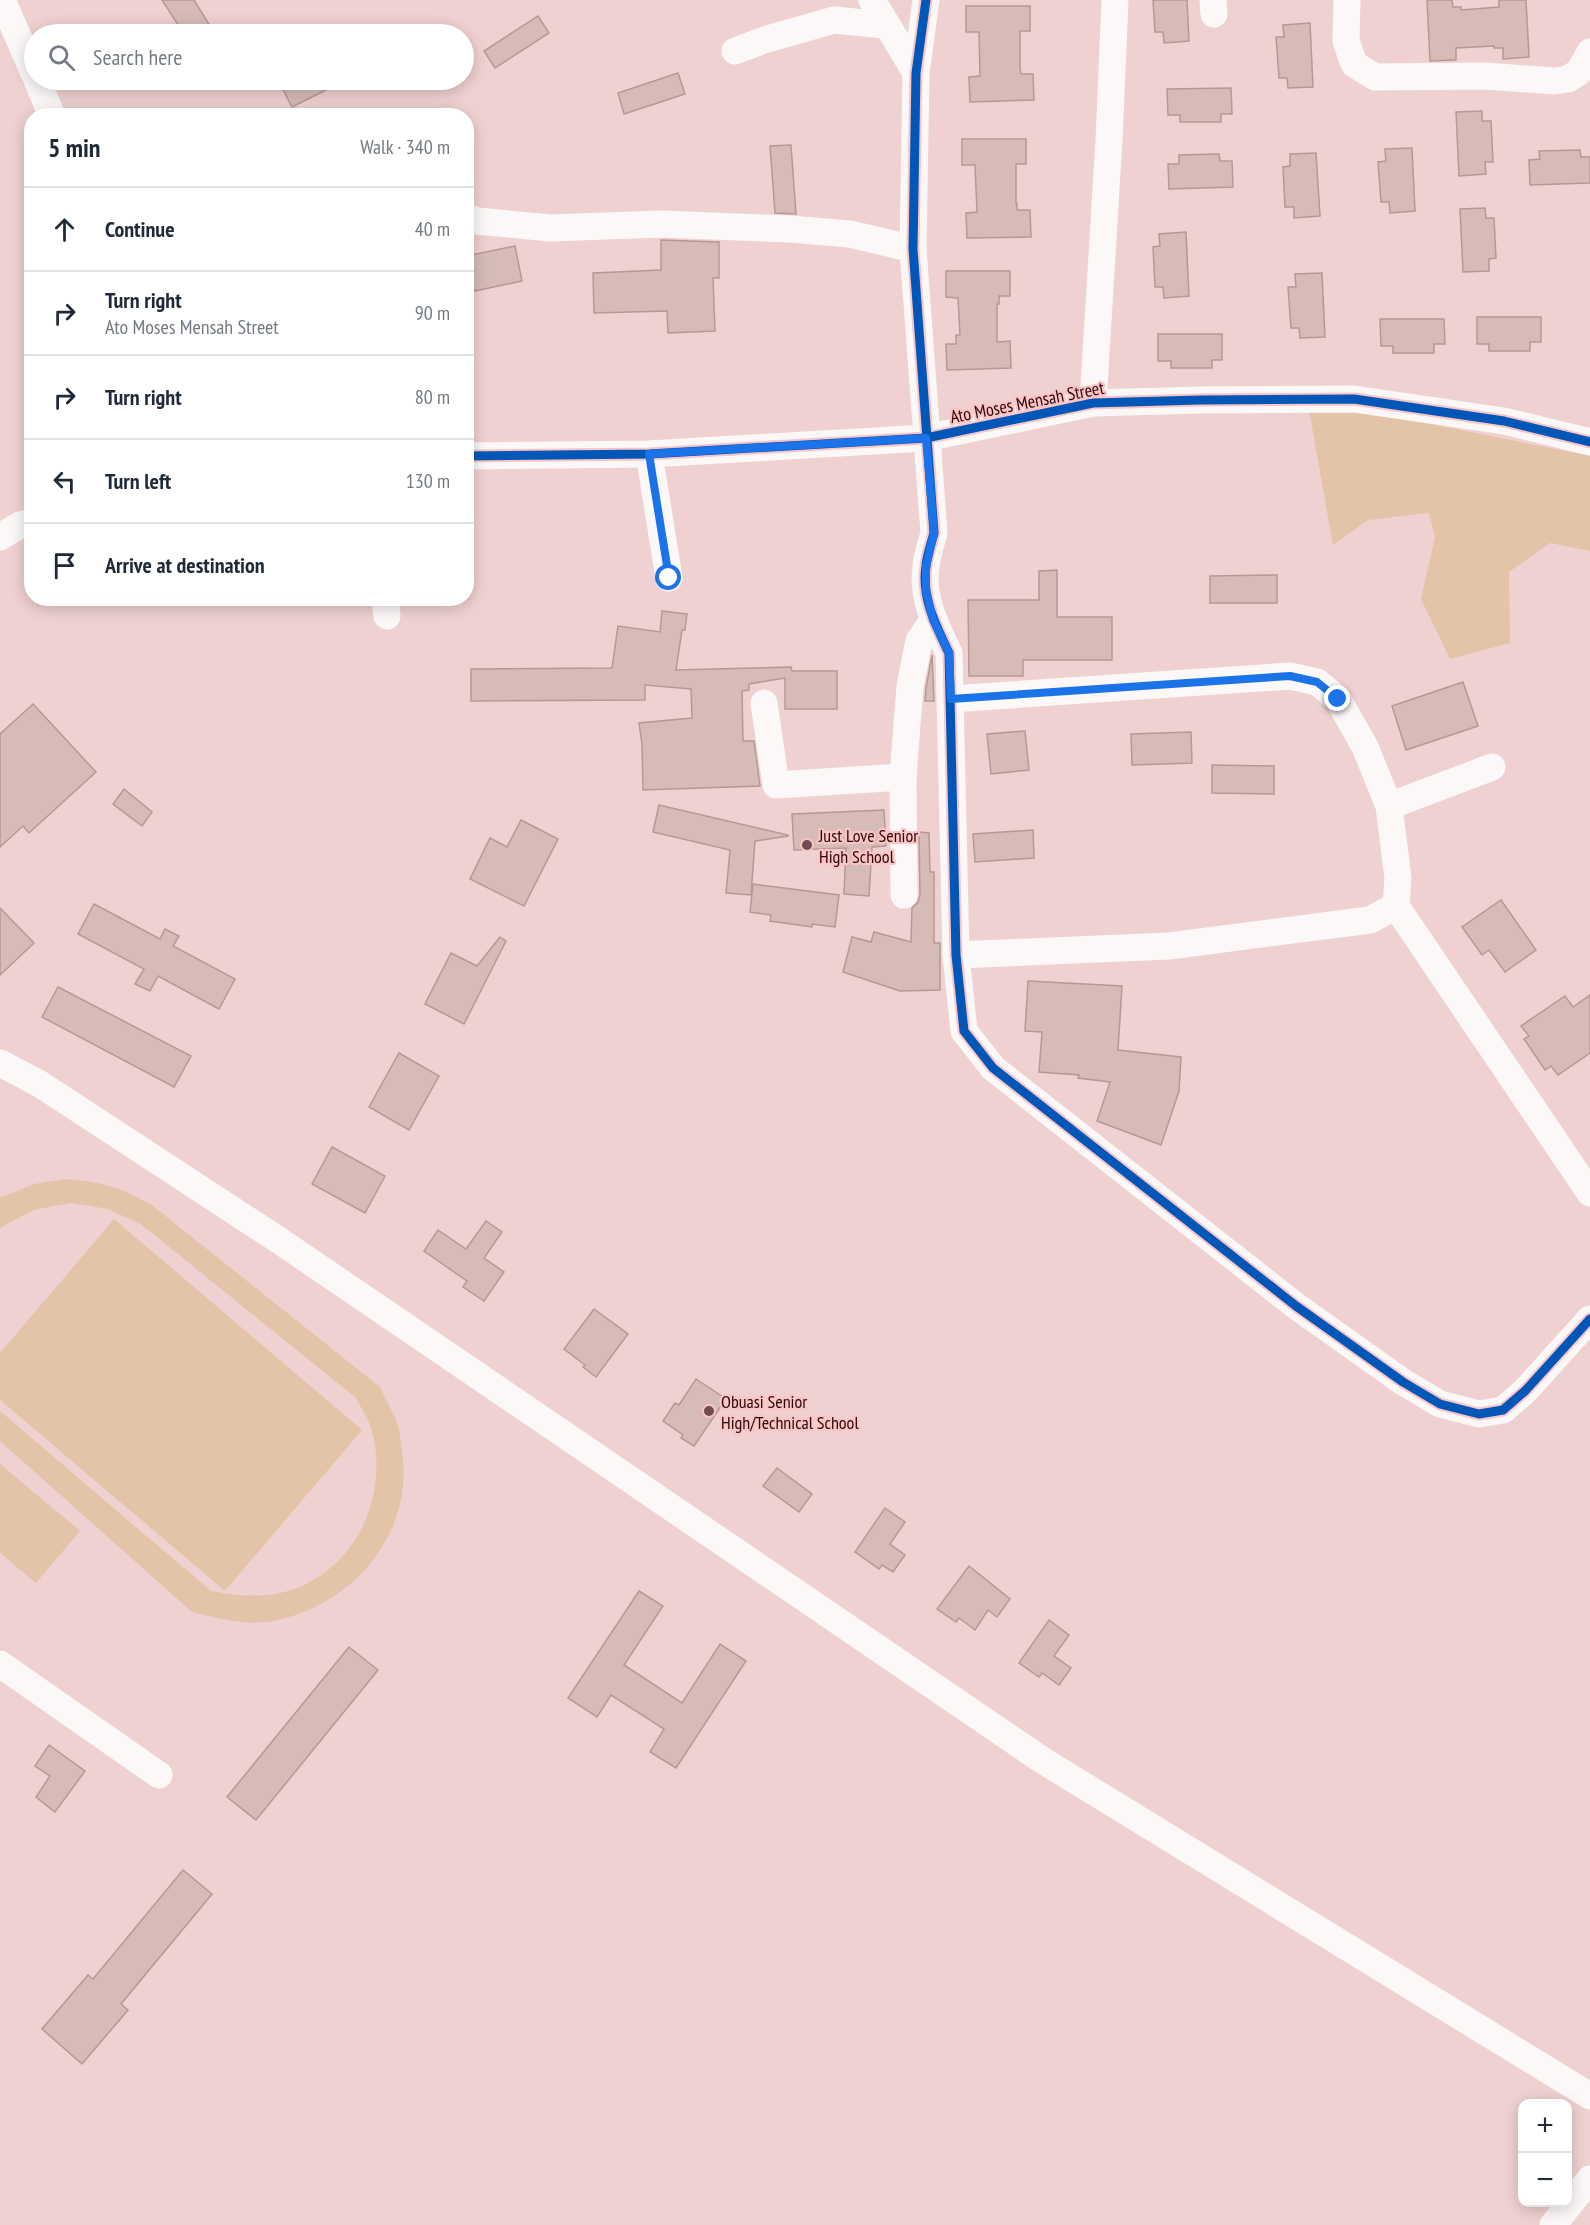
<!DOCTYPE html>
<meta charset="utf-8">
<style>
:root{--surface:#fff;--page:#f6f6f7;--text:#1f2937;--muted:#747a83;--line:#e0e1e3}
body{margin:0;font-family:"PT Sans Narrow",sans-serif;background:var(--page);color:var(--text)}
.controls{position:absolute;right:18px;bottom:18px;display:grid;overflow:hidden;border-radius:12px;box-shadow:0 3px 15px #0003}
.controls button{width:54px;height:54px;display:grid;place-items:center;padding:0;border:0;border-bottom:2px solid var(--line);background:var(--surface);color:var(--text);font:30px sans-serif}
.stop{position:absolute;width:18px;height:18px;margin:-14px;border:4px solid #1a73e8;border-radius:50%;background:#fff}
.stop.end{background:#1a73e8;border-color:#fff;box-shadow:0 2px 6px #0008}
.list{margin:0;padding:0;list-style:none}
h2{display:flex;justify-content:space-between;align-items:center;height:78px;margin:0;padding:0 24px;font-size:26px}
h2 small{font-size:20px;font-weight:400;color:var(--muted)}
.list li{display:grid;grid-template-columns:39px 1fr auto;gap:18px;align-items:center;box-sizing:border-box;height:84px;padding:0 24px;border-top:2px solid var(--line)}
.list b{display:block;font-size:22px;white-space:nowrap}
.list p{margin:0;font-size:20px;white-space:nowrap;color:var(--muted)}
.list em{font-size:20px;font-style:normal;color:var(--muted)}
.icon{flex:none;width:33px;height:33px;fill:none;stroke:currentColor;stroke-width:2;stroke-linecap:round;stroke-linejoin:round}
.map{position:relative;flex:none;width:1590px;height:2225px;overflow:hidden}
.search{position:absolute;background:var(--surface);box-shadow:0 3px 15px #0003;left:24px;top:24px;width:450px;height:66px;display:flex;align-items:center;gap:15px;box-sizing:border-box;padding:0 21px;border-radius:33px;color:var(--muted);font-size:22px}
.panel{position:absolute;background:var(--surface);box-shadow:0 3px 15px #0003;left:24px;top:108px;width:450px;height:498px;border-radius:24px}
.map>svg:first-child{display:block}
.green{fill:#e3c4a9}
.building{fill:#d6bbb7;stroke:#b59994;stroke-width:1.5}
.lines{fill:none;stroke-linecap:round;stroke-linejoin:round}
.minor{stroke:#fdf8f8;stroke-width:27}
.cycleway-casing{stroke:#fcc4c4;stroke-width:13}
.cycleway{stroke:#0057b8;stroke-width:9}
.route{stroke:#1a73e8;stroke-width:8}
.poi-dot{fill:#6e4e50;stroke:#fcc4c4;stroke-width:2}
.labels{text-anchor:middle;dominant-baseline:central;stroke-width:4.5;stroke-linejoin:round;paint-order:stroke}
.street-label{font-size:18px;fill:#28080a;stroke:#fcc4c4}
.poi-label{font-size:18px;fill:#28080a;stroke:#fcc4c4;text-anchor:start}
</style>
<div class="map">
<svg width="1590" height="2225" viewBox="0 0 1590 2225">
<rect width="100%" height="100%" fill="#efd1d1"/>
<g class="green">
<path d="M1307,399L1590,456V551L1550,543L1509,572L1510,643L1450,659L1421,599L1435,537L1429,513L1368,520L1333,545Z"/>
<path d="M65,1179C103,1182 121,1187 153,1206L380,1387C386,1400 393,1412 398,1425C400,1433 401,1443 402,1452C414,1532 355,1603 278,1620C249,1627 220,1619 192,1612L0,1441V1411L211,1591C234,1595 256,1598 280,1593C352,1577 390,1500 372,1431C369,1420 361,1408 356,1398L142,1225L108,1209L71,1203L33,1210L0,1228V1198L34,1184Z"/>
<path d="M114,1219L362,1430L225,1591L0,1400V1353Z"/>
<path d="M0,1464L80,1531L36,1583L0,1553Z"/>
</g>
<g class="building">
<path d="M162,0H194L215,34H184Z"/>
<path d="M1153,0H1187L1189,41L1164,43L1163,32H1155Z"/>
<path d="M1427,0H1452L1453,7H1461V10L1499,7V0H1526L1529,57L1503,59V48H1494V46L1456,48V60L1430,61Z"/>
<path d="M966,6H1030V31H1020V67L1021,74H1033L1034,100L970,102L969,77L980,76L979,32H966Z"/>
<path d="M538,16L549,33L495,68L484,51Z"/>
<path d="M1310,23L1313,87L1288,88L1287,78H1279L1276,37H1284L1283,25Z"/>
<path d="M678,73L685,94L624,114L618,93Z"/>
<path d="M278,80H346L292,107Z"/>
<path d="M1231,88L1232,114H1221V122H1180V115H1168L1167,89Z"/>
<path d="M1482,111V121H1491L1493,162H1485L1486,174L1459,176L1456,112Z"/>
<path d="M962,139H1026V164H1016V203H1017V210H1030L1031,237L967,238L966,213L977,212L975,165H962Z"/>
<path d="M791,145L796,214L775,213L770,146Z"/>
<path d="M1412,148L1415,211L1390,213L1389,202H1381L1378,162L1386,161L1385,149Z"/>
<path d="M1580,150L1581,157H1590V183L1530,185L1529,160L1540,159L1539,151Z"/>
<path d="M1316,153L1320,216L1294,218V207H1285L1283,167L1290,166V154Z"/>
<path d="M1219,154L1220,161H1232L1233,187L1169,189L1168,164H1179V155Z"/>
<path d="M1485,208L1486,218H1494L1496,258L1489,259V271L1463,272L1460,209Z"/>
<path d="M1186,232L1189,296L1164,298L1163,287H1155L1153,247L1160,246L1159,234Z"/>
<path d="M661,240L719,242V278H713L715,331L668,333L667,311L594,313L593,273L661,270Z"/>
<path d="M515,246L522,281L470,292L466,275V256Z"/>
<path d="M946,271H1010V296H999V304H997V342L1010,341L1011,368L947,370L946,344H956V335H960L958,298L946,297Z"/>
<path d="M1322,273L1325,337L1300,338L1299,328H1291L1288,287H1296L1295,274Z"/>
<path d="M1477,317H1541V342H1530V351H1489V344H1477Z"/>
<path d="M1380,319H1444L1445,344H1434V353H1393V346H1381Z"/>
<path d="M1158,334H1222V360H1212V368H1171V361H1158Z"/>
<path d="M1057,570V617H1112V660H1023V676H969L968,600H1039V571Z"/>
<path d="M1277,575V603H1210V576Z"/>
<path d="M662,611L687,614L685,630H682L676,670L791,667L792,671H837V709H785V678L749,684V690L742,691L743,741H754L760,786L643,790L642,744L639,723L692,718L691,689L645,685V700L471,701V669L612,668L618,626L660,632Z"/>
<path d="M932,655L934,701H925L926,688Z"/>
<path d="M1463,682L1478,726L1406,750L1392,706Z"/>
<path d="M33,704L96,772L29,833L23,826L0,847V734Z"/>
<path d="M1025,731L1029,770L991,774L987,734Z"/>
<path d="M1191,732L1192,763L1132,765L1131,734Z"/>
<path d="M1212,765L1274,766V794L1212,793Z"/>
<path d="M124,789L152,812L142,826L113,804Z"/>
<path d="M659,805L788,835V836L755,841L751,895L726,893L730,850L653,832Z"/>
<path d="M884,810L886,846L872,847L869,896L844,894L846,848L794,850L792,814Z"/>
<path d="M521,820L558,839L524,906L470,879L490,838L507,847Z"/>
<path d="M1033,830L1034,858L975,862L973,834Z"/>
<path d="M919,832L929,833L930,872H934V943H940V990L900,991L843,972L852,937L871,942L874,932L911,942L912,908L918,902L920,895Z"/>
<path d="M753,884L839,895L835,927L812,924V927L770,921L771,915L750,912Z"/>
<path d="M1501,900L1536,950L1505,972L1489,950L1482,955L1462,927Z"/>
<path d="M94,904L160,939L165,929L179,936L173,946L235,979L219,1009L158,976L150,991L135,984L144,969L78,934Z"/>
<path d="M0,908L34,943L0,975Z"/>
<path d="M500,937L506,941L464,1024L425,1004L451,953L477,966Z"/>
<path d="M1028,981L1122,986L1118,1050L1181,1057L1179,1091L1161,1145L1097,1121L1110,1082L1078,1078L1079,1075L1039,1072L1042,1032L1025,1031Z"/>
<path d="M58,987L191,1056L174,1087L42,1017Z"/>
<path d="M1590,995V1053L1558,1075L1551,1066L1545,1070L1524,1039L1529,1036L1521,1026L1565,996L1573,1007Z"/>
<path d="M399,1053L439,1076L409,1130L369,1107Z"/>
<path d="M332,1147L385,1176L365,1213L312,1184Z"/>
<path d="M486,1221L502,1232L484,1258L504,1272L484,1301L463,1287L467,1281L424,1251L438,1230L466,1249Z"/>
<path d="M594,1309L628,1334L596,1377L583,1367L585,1365L564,1349Z"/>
<path d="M696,1379L726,1399L694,1446L681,1438L683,1435L663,1421L675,1403L679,1405Z"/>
<path d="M777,1468L812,1494L799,1512L763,1486Z"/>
<path d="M885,1508L905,1522L890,1544L905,1555L893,1572L882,1565L879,1569L855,1552Z"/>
<path d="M969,1566L1010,1599L997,1617L988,1610L975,1630L959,1618L956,1622L937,1609Z"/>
<path d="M639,1591L663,1606L624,1665L682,1703L720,1644L746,1661L676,1768L650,1752L664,1729L611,1695L597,1717L568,1698Z"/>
<path d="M1049,1620L1069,1635L1054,1656L1071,1668L1059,1685L1042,1673L1039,1677L1019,1663Z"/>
<path d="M349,1647L378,1670L256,1820L227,1797Z"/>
<path d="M49,1745L85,1771L55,1812L36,1797L50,1776L35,1766Z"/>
<path d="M183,1870L212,1894L121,2004L128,2010L82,2064L42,2029L88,1975L93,1979Z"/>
</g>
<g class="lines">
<g class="minor">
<path d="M2,0L34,73"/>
<path d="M872,0L916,73"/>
<path d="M926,0L916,73L913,249L934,533C931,544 927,555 926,566C921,597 936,626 949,653L956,955L964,1031L993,1068L1296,1306L1403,1382L1440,1404L1479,1414L1503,1410L1525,1391L1590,1319"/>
<path d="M1213,0L1214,14"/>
<path d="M1347,0L1346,41L1354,64L1375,77L1485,76L1554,81L1568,79L1579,72L1590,52"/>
<path d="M735,51L764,40L834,20L885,25"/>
<path d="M37,80L52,116"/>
<path d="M466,217L477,221L550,228L661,224L790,229L850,234L913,249"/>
<path d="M1093,403L1109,140L1115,0"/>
<path d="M649,454L669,578"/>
<path d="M466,456L649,454L926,438L1093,403L1200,400L1354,399L1504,421L1590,442"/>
<path d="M0,537L20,525L32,522"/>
<path d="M385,598L387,616"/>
<path d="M951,699L1290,676L1317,682L1338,699L1365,747L1389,806L1398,878L1396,906L1590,1193"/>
<path d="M764,703L776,785L903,777L910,686L919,641L933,620"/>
<path d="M903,777L904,895"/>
<path d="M1389,806L1492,767"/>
<path d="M956,955L1169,946L1370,920L1396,906"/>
<path d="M0,1063L40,1084L280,1241L1042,1760L1590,2096"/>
<path d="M0,1664L159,1775"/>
<path d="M1553,2225L1590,2179"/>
</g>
<defs>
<g id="cycleway">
<path d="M926,0L916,73L913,249L934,533C931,544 927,555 926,566C921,597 936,626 949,653L956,955L964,1031L993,1068L1296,1306L1403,1382L1440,1404L1479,1414L1503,1410L1525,1391L1590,1319"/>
<path d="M466,456L649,454L926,438L1093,403L1200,400L1354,399L1504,421L1590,442"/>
</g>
</defs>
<use href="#cycleway" class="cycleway-casing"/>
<use href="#cycleway" class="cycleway"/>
</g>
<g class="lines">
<path class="route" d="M669,578L649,454L926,438L934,533L926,567V590L933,620L949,653L951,699L1290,676L1317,682L1338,699"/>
</g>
<g class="poi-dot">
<circle cx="807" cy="845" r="6"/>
<circle cx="709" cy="1411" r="6"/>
</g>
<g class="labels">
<g class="street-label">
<text transform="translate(1027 402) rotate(-11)">Ato Moses Mensah Street</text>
</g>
<g class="poi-label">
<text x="819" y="835">Just Love Senior<tspan x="819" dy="21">High School</tspan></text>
<text x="721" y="1401">Obuasi Senior<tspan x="721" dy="21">High/Technical School</tspan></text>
</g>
</g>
</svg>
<div class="controls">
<button>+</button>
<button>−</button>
</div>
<div class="stop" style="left:669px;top:578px"></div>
<div class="stop end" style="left:1338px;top:699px"></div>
<div class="search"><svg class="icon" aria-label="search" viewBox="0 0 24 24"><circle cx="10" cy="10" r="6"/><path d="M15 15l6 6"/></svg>Search here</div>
<section class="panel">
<h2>5 min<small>Walk · 340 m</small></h2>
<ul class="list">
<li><svg class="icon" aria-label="ahead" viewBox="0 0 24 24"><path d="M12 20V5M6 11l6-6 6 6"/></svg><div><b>Continue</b></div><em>40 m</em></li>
<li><svg class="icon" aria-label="right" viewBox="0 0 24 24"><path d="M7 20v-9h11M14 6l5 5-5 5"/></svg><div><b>Turn right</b><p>Ato Moses Mensah Street</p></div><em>90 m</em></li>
<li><svg class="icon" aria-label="right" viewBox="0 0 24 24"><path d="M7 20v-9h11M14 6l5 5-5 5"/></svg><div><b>Turn right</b></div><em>80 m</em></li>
<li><svg class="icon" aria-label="left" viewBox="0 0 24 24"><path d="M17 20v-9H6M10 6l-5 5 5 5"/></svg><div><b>Turn left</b></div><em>130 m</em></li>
<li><svg class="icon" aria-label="arrive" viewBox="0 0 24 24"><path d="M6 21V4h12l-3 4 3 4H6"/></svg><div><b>Arrive at destination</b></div></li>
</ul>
</section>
</div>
